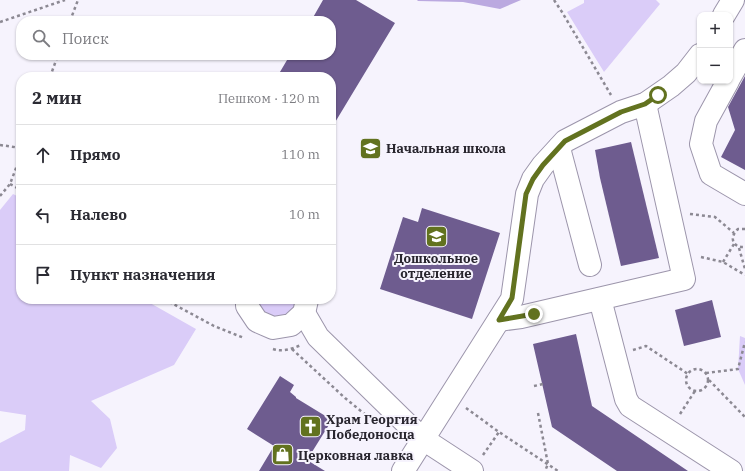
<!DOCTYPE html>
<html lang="ru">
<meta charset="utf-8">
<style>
:root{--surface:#fff;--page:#f2f2f3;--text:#2b2b33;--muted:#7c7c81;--line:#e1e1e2}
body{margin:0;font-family:"IBM Plex Serif",serif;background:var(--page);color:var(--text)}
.controls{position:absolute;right:12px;top:12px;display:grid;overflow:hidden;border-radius:8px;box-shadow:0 1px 3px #0004}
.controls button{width:36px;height:36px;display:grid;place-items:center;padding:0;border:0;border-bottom:1px solid var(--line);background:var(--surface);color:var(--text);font:20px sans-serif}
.stop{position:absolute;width:12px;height:12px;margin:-9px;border:3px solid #62721f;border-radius:50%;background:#fff}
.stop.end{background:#62721f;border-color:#fff;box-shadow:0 1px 4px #0008}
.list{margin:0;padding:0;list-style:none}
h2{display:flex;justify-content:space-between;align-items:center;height:52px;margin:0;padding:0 16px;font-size:17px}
h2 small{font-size:13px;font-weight:400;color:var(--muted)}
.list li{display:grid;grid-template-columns:26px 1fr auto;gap:12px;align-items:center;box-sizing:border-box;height:60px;padding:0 16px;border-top:1px solid var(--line)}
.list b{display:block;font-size:15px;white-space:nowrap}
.list em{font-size:13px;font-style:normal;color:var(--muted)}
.icon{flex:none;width:22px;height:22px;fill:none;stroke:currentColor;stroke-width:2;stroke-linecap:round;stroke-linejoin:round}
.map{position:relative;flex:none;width:745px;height:471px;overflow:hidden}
.search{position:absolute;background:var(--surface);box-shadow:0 1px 3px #0004;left:16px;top:16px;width:320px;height:44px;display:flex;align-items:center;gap:10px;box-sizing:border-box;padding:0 14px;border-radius:16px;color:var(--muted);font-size:15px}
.panel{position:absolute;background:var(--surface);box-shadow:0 1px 3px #0004;left:16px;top:72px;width:320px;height:232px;border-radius:16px}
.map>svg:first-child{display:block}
.green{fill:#daccf8}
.forest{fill:#bba9e0}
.building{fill:#6e5c8f}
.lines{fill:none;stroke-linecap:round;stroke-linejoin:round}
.minor-casing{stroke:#9c95ab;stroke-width:24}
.path{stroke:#8c8993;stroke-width:2.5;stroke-dasharray:3 3;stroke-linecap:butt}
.minor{stroke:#fff;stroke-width:22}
.route{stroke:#62721f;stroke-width:5}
.labels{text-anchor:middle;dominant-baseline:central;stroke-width:4;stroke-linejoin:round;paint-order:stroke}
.poi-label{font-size:13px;font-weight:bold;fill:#28252e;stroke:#f6f3fd;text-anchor:start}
</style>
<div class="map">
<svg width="745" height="471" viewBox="0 0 745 471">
<rect width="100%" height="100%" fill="#f6f3fd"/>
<g class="green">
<path d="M584,0H656L660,4L604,72L567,12L584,3Z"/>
<path d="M13,194L21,198V299H143L196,329L174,365L91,401L110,419L117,448L101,468L70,455L69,471H0V443L25,430L26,415L0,411V210Z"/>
<path d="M253,299H297C291,318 285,317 267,317Z"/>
<path d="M740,336L745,338V385L738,369Z"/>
</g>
<path class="forest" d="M417,0H521L500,9L463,2L418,1Z"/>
<g class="building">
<path d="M323,0H356L395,23L331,129V77H277L290,55H331V21H311Z"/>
<path d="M745,76V170L721,157L735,130L728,107Z"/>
<path d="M631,142L659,258L621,266L600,178L595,150Z"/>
<path d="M422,208L500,233L472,319L380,289L403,217L418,222Z"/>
<path d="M712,300L721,337L684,346L675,310Z"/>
<path d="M576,334L592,406L688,471H617L552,427L533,344Z"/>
<path d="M280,376L294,385L290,392L296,397V398L332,420L307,460L325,471H259L274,446L247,429Z"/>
</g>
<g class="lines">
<defs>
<g id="minor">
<path d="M724,15L733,0"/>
<path d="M730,77L745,50"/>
<path d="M728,81L706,121L701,144L711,174L745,194"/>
<path d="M559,148L590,265"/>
<path d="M247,299V306L257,321L273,328L291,325L304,313L307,300"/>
<path d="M600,299L626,399L630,406L731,471"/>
<path d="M304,313L318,337L407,424L423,439L472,471"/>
<path d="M499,320L521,317L684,279L645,104"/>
<path d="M403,471L512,299L527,194L533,179L543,165L565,141L621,112L645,104L671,86L686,73L700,55"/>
</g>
</defs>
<use href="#minor" class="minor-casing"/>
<g class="path">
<path d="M554,0L562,12L611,95"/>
<path d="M70,21L78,0"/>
<path d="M0,22L65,0"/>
<path d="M50,77L58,55"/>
<path d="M0,145L21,148"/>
<path d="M10,184L21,190"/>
<path d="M0,196L10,184L21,155"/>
<path d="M690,214L715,217L734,233"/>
<path d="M745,229H738C729,237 732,248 745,247"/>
<path d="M739,248L745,269"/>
<path d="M701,257L723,262L745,275"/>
<path d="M723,262L734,244"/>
<path d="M164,299L214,326L244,338"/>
<path d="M273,349C282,352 292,349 301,345"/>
<path d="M292,349L345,398L367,416"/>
<path d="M633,350L646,346L688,374"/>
<circle cx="697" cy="380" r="11"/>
<path d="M706,373L738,369L745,342"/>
<path d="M709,380L745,417"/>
<path d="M534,386L543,384"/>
<path d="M466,408L499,432L558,471"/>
<path d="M538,413L548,464L545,471"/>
<path d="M680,414L695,391"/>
<path d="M483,455L499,432"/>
</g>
<use href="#minor" class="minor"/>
</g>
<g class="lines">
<path class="route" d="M534,314L499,320L512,298L526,194L533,179L543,165L565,141L621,112L645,104L658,95"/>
</g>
<defs>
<symbol id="school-square" viewBox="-11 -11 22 22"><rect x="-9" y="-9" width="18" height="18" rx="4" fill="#62721f" stroke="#f6f3fd"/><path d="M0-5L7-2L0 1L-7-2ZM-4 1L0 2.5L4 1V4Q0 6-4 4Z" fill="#fff"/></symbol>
<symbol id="church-square" viewBox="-11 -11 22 22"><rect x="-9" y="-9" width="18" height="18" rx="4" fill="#62721f" stroke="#f6f3fd"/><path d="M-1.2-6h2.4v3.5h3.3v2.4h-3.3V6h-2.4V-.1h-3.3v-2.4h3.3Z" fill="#fff"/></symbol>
<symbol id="shop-square" viewBox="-11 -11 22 22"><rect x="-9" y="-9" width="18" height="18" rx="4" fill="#62721f" stroke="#f6f3fd"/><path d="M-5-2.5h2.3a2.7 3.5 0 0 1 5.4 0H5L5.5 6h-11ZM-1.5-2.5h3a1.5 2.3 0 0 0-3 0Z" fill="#fff"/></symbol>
</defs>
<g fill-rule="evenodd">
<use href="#school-square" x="358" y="136" width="25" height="25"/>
<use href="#school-square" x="424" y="224" width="25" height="25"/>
<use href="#church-square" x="298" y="414" width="25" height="25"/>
<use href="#shop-square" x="270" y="442" width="25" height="25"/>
</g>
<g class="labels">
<g class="poi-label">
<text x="386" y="148">Начальная школа</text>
<text x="436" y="258" text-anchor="middle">Дошкольное<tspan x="436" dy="15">отделение</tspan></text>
<text x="326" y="419">Храм Георгия<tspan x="326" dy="15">Победоносца</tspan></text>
<text x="298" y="455">Церковная лавка</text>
</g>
</g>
</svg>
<div class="controls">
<button>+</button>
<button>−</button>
</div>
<div class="stop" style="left:658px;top:95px"></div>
<div class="stop end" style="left:534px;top:314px"></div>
<div class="search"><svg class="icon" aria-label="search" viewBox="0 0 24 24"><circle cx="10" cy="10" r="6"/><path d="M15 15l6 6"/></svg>Поиск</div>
<section class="panel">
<h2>2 мин<small>Пешком · 120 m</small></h2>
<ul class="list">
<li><svg class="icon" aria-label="ahead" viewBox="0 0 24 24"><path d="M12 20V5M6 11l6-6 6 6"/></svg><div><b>Прямо</b></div><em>110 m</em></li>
<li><svg class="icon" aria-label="left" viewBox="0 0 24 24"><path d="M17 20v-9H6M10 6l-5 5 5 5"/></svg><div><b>Налево</b></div><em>10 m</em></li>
<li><svg class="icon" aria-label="arrive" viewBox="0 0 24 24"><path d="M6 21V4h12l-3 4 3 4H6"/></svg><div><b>Пункт назначения</b></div></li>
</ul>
</section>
</div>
